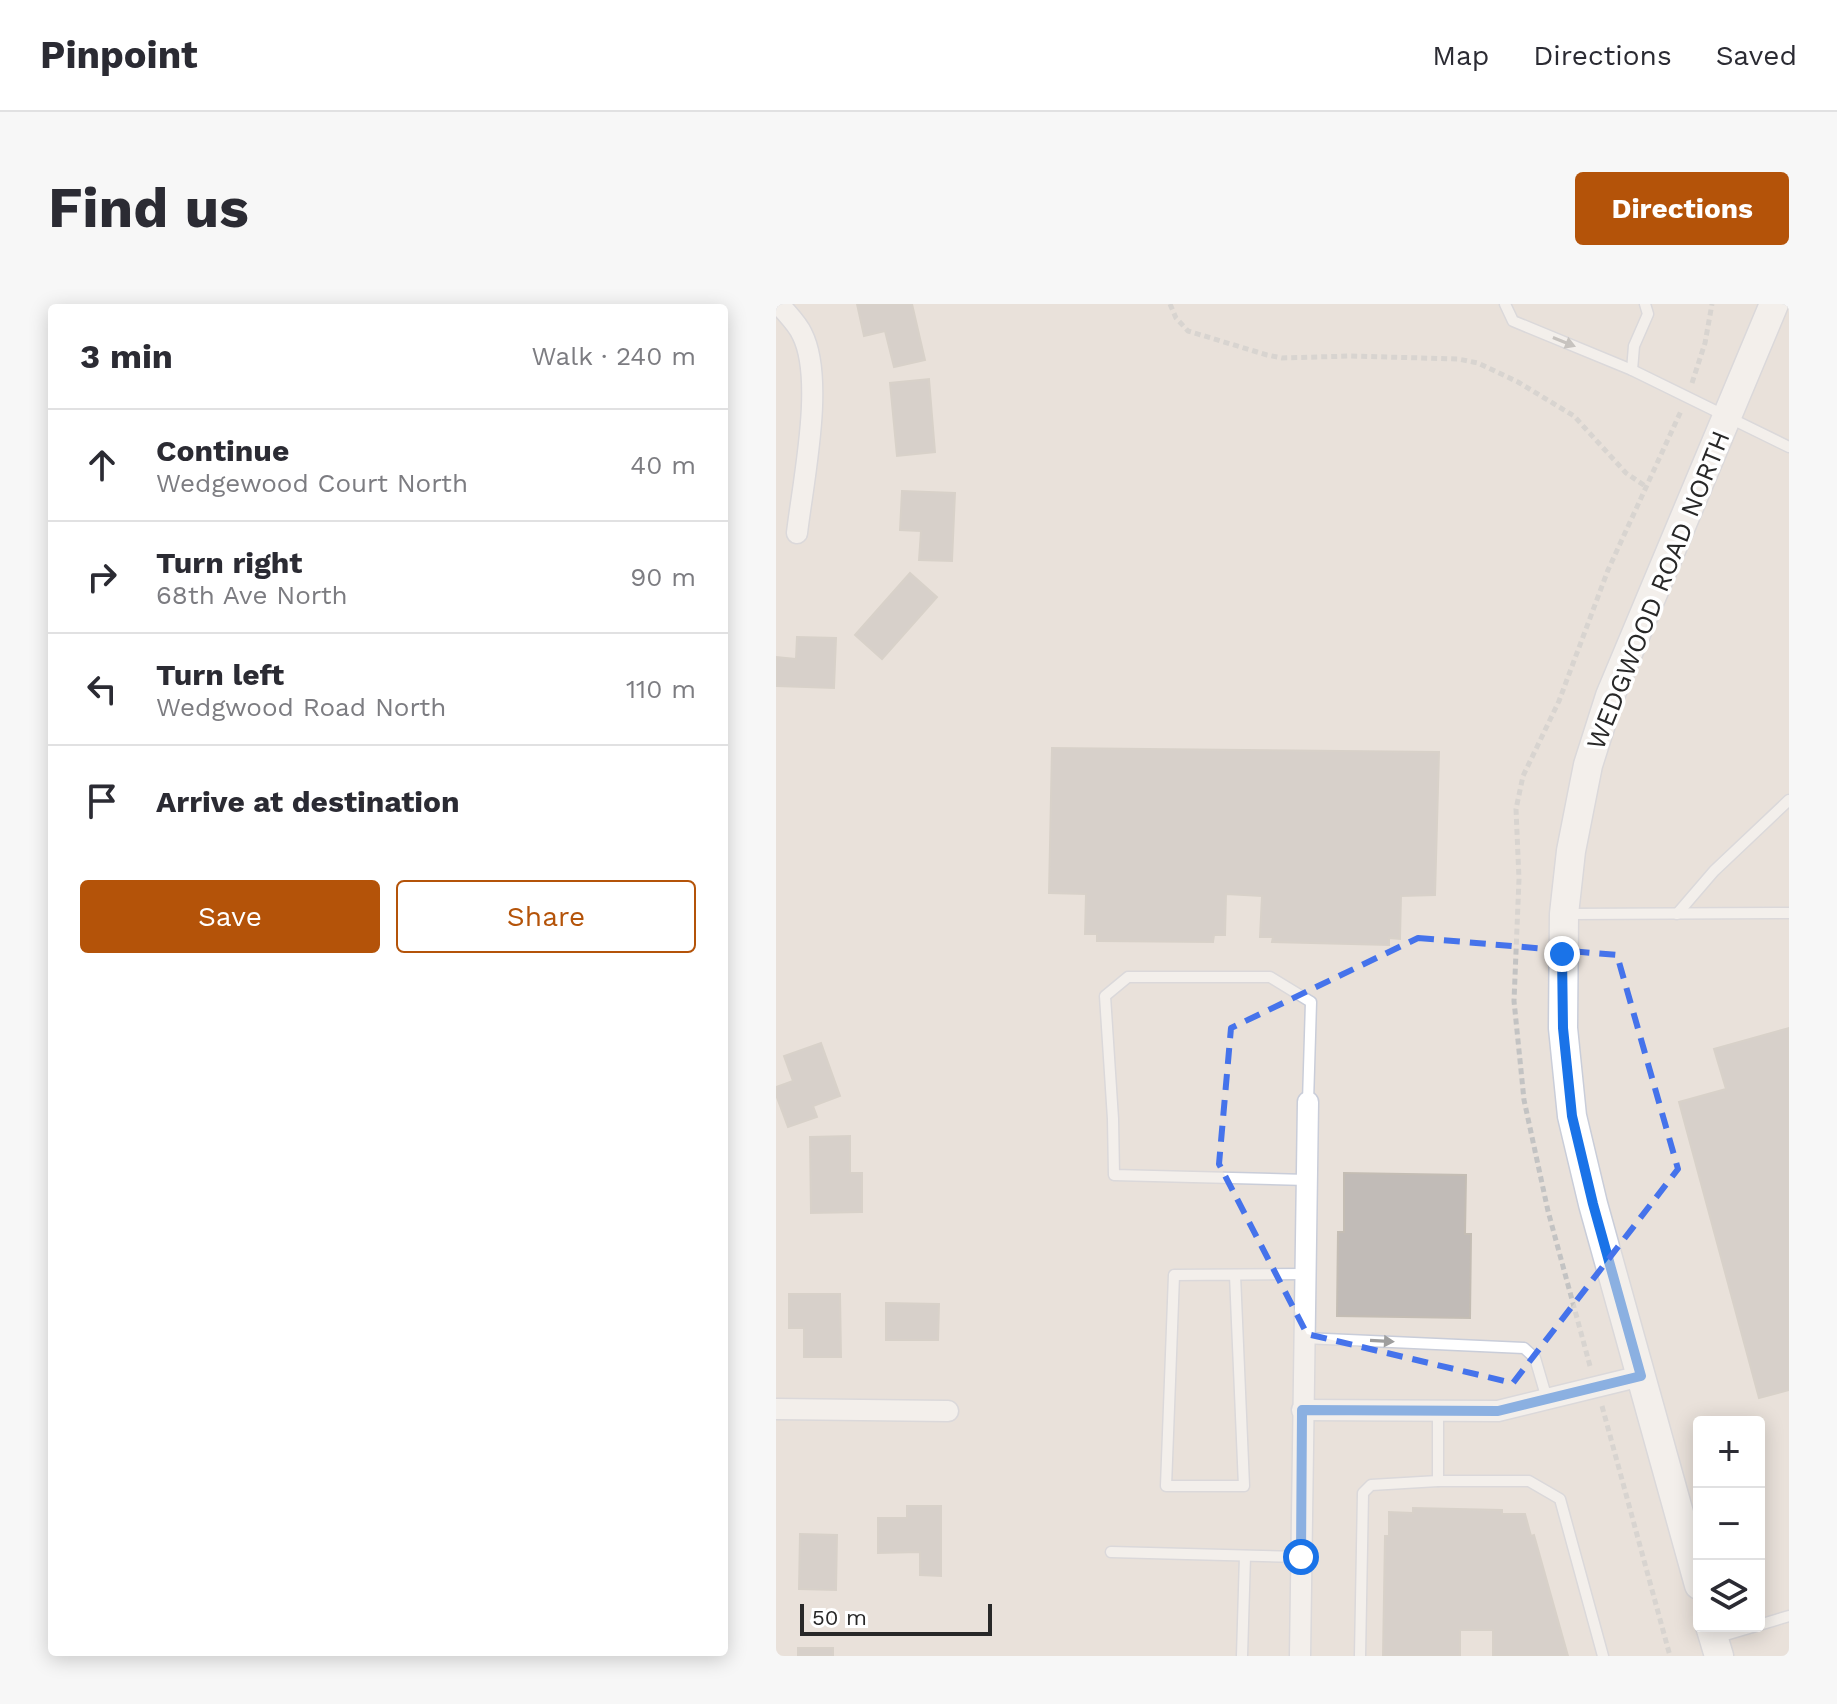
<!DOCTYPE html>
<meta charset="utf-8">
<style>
:root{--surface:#fff;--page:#f7f7f7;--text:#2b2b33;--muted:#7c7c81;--line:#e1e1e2;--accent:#b45309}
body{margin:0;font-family:"Work Sans",sans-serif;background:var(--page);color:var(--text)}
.controls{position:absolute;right:24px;bottom:24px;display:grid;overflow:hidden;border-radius:8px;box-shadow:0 4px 20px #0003}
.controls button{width:72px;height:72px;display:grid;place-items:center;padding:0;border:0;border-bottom:2px solid var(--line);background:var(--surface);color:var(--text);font:40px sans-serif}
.scale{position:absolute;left:24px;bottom:20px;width:192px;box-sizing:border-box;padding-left:8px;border:4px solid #282828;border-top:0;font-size:22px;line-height:28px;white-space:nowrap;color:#282828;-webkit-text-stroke:6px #fff;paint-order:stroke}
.stop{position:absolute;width:24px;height:24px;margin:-18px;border:6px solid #1a73e8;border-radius:50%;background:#fff}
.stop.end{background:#1a73e8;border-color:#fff;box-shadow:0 2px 8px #0008}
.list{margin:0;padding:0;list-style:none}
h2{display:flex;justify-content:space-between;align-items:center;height:104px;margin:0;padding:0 32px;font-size:34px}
h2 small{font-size:26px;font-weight:400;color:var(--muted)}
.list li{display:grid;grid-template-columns:52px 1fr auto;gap:24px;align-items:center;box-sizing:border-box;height:112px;padding:0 32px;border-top:2px solid var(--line)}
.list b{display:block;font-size:30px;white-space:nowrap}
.list p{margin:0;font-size:26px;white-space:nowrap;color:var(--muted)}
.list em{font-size:26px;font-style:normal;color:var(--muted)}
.actions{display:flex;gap:16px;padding:24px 32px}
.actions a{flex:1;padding:18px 0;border:2px solid var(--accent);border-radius:8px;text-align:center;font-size:28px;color:var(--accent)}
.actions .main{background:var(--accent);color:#fff}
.icon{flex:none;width:44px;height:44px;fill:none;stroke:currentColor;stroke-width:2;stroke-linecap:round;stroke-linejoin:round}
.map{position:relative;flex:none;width:1013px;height:1352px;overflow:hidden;border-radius:8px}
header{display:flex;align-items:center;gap:48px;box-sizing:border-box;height:112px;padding:0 40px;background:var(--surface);border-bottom:2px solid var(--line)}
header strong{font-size:38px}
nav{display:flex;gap:44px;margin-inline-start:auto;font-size:28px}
.intro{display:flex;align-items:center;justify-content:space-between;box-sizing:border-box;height:192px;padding:0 48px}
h1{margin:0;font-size:56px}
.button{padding:20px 36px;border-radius:8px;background:var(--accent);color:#fff;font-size:28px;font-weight:700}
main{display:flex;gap:48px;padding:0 48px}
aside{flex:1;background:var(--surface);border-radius:8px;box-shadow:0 4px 20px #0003}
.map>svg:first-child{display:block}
.building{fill:#c1bbb7;stroke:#c4bdb4;stroke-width:2}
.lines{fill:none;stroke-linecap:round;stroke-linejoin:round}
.lane-casing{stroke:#c9cdd9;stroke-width:13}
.street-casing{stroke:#c9cdd9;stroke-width:23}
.secondary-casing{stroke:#c9cdd9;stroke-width:31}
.path{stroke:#c3c3c3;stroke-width:5;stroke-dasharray:6 4;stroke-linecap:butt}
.lane{stroke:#fff;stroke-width:10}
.street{stroke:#fff;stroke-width:20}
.secondary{stroke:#fff;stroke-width:28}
.oneway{fill:#9e9e9e}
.route{stroke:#1a73e8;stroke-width:10}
.marked{fill:none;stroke:#4573eb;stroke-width:6;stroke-dasharray:16 10;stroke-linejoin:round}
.labels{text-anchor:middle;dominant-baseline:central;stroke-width:7;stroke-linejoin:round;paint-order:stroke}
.street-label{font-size:26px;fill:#282828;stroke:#fff}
</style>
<header>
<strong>Pinpoint</strong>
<nav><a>Map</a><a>Directions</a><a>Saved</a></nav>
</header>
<div class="intro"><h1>Find us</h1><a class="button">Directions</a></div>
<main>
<aside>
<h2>3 min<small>Walk · 240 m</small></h2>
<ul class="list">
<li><svg class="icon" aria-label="ahead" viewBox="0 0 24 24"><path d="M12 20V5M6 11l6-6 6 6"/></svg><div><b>Continue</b><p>Wedgewood Court North</p></div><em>40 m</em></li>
<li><svg class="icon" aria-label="right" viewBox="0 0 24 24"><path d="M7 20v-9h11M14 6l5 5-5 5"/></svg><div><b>Turn right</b><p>68th Ave North</p></div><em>90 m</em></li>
<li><svg class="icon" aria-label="left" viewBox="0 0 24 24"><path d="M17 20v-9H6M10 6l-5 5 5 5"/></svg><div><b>Turn left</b><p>Wedgwood Road North</p></div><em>110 m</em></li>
<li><svg class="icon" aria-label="arrive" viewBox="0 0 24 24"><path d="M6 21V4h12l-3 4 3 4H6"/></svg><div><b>Arrive at destination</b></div></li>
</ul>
<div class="actions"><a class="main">Save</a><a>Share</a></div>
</aside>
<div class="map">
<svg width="1013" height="1352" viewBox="0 0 1013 1352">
<rect width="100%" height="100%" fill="#e9e1da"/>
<g class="building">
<path d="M81,0H136L149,56L118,63L109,27L88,32Z"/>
<path d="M153,75L159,148L121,152L114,79Z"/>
<path d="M126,187L179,189L176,257L143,256L145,227L124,226Z"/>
<path d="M134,269L161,293L106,355L79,331Z"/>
<path d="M21,333L60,334L58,384L0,382V353L20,355Z"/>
<path d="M276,444L663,448L659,591L625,592L624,635L613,634V641L496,638L497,633H484L486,592L450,590L449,631H438L437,638L321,637V630H309L310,590L273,589Z"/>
<path d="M1013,724V1086L983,1094L903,798L950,785L938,745Z"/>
<path d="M45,739L64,792L37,802L41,813L12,823L0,791V783L17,777L8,752Z"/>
<path d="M74,832V869H86V908L35,909L34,833Z"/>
<path d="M568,869L690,871L689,930H695L694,1014L561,1012L562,928H568Z"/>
<path d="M13,990H64L65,1053H28V1024H13Z"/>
<path d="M110,999L163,1000L162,1036H110Z"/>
<path d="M131,1202H165V1272L144,1271V1248L102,1249V1214H131Z"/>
<path d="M637,1204L726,1206V1210H749L755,1232L758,1231L792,1352H717V1326H684V1352H607L609,1232H613V1208L637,1209Z"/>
<path d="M24,1230L61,1231L60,1286L23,1285Z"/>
<rect x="22" y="1344" width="35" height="8"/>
</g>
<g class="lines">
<defs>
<g id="lane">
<path d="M729,0L737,17L856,66L1013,143"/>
<path d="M856,66L858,42L872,10L869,0"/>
<path d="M791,610L1013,609"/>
<path d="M901,610L938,567L1013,496"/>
<path d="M531,876L338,871L337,815L329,692L352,673H494L535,698L532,798"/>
<path d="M459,971L468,1182H390L398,971L529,970"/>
<path d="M528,1034L748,1044L759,1054L771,1095"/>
<path d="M662,1177V1107"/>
<path d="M335,1248L525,1253"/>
<path d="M983,1321L1013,1312"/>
<path d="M939,1334L980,1322"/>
<path d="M466,1352L469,1252"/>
<path d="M584,1352L587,1189L595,1181L662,1177H753L784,1195L827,1352"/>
</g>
<g id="street">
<path d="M3,0C10,9 21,19 26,30C49,75 27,177 21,229"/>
<path d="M0,1105L172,1107"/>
<path d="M526,1106L722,1107L865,1072"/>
<path d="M524,1352L532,798"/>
</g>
<g id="secondary">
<path d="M923,1281L817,900L796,812L787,724L788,610L795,547L812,461L834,392L998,0"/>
<path d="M934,1322L943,1352"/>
</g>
</defs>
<use href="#lane" class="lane-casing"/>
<use href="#street" class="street-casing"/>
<use href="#secondary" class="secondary-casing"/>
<g class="path">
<path d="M394,0L400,14L412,27L491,51L506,54L575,52L682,55L702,59L742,78L798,112L850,169L869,182"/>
<path d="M916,79L929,39L936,0"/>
<path d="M814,1062L772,907L748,796L738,697L743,575L740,505L747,472L783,397L832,266L905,107"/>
<path d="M826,1102L894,1352"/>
</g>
<use href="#lane" class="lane"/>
<use href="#street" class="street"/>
<use href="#secondary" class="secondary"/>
</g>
<defs><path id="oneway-solid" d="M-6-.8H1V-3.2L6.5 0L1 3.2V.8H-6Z" transform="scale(2)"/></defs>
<g class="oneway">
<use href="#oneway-solid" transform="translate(788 38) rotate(22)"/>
<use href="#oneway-solid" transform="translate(606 1037) rotate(3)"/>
</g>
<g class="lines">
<path class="route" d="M525,1253L526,1106L722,1107L865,1072L817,900L796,812L787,724L786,650"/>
</g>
<path d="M0 0H1013V1352H0ZM642,634L841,651L902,865L737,1079L531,1030L443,860L455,724Z" fill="#e9e1da" fill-opacity=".55" fill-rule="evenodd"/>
<path class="marked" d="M642,634L841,651L902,865L737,1079L531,1030L443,860L455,724Z"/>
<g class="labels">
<g class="street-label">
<text transform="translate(882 286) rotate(-68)">WEDGWOOD ROAD NORTH</text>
</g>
</g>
</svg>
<div class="controls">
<button>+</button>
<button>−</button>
<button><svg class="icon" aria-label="layers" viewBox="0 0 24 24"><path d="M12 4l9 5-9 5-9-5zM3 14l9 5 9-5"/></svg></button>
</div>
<div class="scale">50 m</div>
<div class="stop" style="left:525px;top:1253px"></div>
<div class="stop end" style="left:786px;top:650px"></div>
</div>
</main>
